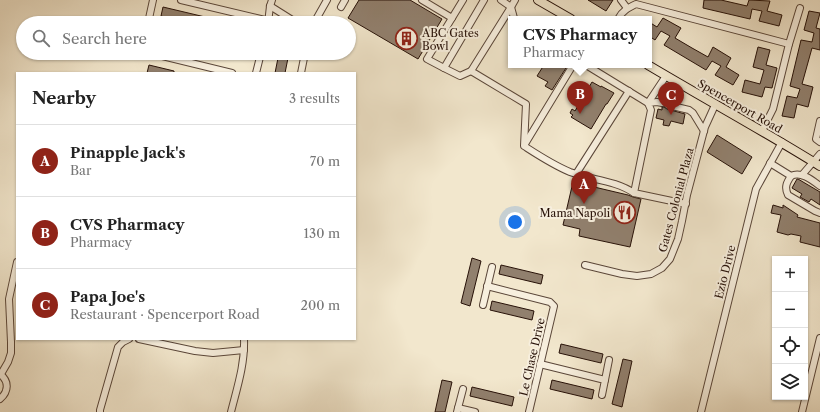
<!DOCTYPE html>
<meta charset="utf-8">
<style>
:root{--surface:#fff;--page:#f6f6f6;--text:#222;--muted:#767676;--line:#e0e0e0;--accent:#8f2418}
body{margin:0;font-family:"Libre Caslon Text",serif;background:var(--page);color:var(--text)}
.controls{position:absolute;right:12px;bottom:12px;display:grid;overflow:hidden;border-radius:0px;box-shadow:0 1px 3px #0004}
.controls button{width:36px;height:36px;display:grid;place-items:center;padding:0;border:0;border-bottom:1px solid var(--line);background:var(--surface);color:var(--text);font:20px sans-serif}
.you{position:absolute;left:515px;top:222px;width:14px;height:14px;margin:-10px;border:3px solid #fff;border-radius:50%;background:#1a73e8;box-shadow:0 0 0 6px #1a73e833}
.badge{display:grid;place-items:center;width:26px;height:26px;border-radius:50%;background:var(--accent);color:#fff;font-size:13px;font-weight:700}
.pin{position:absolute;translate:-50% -33px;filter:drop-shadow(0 1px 2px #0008)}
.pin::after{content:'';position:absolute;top:21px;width:14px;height:12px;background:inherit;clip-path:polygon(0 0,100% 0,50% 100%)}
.popup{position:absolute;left:508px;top:16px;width:144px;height:52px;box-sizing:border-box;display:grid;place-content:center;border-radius:0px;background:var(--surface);filter:drop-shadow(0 1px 3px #0005);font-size:13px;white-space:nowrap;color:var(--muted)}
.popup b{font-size:15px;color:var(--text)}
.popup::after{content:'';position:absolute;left:50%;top:100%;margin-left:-8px;border:8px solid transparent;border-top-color:var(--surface)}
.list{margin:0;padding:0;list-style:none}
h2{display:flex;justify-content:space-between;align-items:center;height:52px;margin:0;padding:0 16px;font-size:17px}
h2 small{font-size:13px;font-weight:400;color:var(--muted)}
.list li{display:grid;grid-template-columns:26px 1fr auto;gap:12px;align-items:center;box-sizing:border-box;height:72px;padding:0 16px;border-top:1px solid var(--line)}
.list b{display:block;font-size:15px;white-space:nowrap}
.list p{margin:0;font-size:13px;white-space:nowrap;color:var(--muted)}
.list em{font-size:13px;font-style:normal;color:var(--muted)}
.icon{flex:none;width:22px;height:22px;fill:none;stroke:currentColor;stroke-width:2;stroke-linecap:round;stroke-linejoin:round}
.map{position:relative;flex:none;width:820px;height:412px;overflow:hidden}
.search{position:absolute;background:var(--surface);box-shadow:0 1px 3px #0004;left:16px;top:16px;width:340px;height:44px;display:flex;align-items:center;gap:10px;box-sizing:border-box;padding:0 14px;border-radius:22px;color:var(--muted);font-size:15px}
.panel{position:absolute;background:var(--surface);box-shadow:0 1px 3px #0004;left:16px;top:72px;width:340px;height:268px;border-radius:0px}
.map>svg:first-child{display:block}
.building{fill:#91806e;stroke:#271108}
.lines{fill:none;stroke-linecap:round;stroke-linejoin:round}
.minor-casing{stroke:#5a4639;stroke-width:8}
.major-casing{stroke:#271108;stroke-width:10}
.minor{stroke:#f7efde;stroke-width:6}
.major{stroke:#f2e7cd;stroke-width:8}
.labels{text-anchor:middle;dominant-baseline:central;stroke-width:4;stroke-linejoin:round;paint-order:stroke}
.poi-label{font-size:11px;fill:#271108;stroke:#f7efde;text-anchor:start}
.street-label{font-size:11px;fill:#271108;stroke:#f7efde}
</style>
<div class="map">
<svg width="820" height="412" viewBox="0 0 820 412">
<rect width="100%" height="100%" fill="#f2e7cd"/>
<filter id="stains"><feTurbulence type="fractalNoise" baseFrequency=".005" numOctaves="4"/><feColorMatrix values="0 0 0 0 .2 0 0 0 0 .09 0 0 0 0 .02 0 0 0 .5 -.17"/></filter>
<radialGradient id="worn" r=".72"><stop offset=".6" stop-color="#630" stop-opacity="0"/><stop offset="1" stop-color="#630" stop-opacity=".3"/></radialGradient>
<g class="building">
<path d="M359,0H410L442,19L418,59L348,18Z"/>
<path d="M588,0H613L606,11Z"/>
<path d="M704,0H721L747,6L749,0L770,1L767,11L782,15L779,26L759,21L762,11L752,9L750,19L703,8Z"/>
<path d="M163,7L222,21L221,23H189L161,16Z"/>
<path d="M809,11L820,13L816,28L820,29V50L812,48L802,84L813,87L808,107L797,104L794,118L782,116L787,96L797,98L800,89L790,86L801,40L812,42L814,33L804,30Z"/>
<path d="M663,18L681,28L675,38L692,48L708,57L713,47L731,58L726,67L739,75L733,85L715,75L721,66L712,61L706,70L664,45L670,36L661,31L655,40L649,36V22L657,27Z"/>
<path d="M758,47L770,50L766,65L777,68L772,88L765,87L762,97L742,92L745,80L760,84L764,70L753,67Z"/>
<path d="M279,53H289L285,73H275Z"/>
<path d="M149,65L174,71V73H147Z"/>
<path d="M544,65H561L566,68L552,90L545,86L548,82L537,76Z"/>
<path d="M592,82L601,87V86L614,93L607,104H606L591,129L571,117L573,115L570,113L572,109L575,111Z"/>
<path d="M662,107H664L667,109L685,114L683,124L671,121L669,126L663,125L664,120L656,118L658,109L662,110Z"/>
<path d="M717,135L752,157L742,174L707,152Z"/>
<path d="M797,179H798L820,192V205L811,199L809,202L800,197L802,194L792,188Z"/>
<path d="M573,182L628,195L633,197L641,199L630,247L579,236L580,229L563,225Z"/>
<path d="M773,205L783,208V205L798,215L797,217L820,223V247L800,242L801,236L791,234L788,235L777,232L781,215L771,213Z"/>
<path d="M472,258L481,261L470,306L461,303Z"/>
<path d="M501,265L543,275L541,284L499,274Z"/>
<path d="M492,301L534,311L532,320L490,310Z"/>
<path d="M561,344L603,354L601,363L559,353Z"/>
<path d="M623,359L632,361L622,407L612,404Z"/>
<path d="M442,380L452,382L445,412H435Z"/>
<path d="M552,380L594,390L592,399L550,389Z"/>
<path d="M472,387L514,397L512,406L470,396Z"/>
</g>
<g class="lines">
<defs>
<g id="minor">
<path d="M181,0L269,21"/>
<path d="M422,0L452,18L463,0"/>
<path d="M501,0L511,7L515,0"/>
<path d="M621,0L627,8"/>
<path d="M270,6L297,23"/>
<path d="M341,7L345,0"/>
<path d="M511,7L471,71L526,104L524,146C538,155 553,165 570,172C591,180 615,180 634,193"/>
<path d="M511,7L514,18L515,19"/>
<path d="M452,18L427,59L444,68L484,0"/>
<path d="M618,19C622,11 628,8 636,4L789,44"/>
<path d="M148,23L153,0"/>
<path d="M268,23L270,6L272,0"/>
<path d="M314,23L327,0"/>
<path d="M150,53L232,73"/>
<path d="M586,65L648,103L666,76"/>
<path d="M444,68L460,76L471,71"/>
<path d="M256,73L261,53"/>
<path d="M301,73L305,53"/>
<path d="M662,103L657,102L648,103L651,110L634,193L686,204"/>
<path d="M668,105L689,110L693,113L704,131"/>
<path d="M820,121L816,139L820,142"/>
<path d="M762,131L773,109L789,44L800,8"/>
<path d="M525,144L573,65"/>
<path d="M770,163L791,176C787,182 784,187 788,195L815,211L820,213"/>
<path d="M576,174L629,91"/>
<path d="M802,175L820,154"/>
<path d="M791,176C801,171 812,180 820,186"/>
<path d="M585,265L622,274L637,276L651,274L662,268L670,259L678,239L682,221L687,195L705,127L715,105"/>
<path d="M487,286L550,302L554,306L529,412"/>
<path d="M483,305L492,267"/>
<path d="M139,339L195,351L213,353L244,350"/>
<path d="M540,364L605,380L602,395"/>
<path d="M0,374C9,381 9,391 0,399"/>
<path d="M1,374L8,362L11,353V342L9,299L17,262"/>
<path d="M605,380L609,360"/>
<path d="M458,408L475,412"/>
<path d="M100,412V410L118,347L123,342L129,339"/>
<path d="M231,412C237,388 245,364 244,339"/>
<path d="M457,412L463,389"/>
<path d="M701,412L756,189L782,142"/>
<path d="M802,412L820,338"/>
</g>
<g id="major">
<path d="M538,0L571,19"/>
<path d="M648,65C705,99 764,131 820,166"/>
</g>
</defs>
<use href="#minor" class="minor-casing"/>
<use href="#major" class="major-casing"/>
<use href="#minor" class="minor"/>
<use href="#major" class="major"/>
</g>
<defs>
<symbol id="building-ring" viewBox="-11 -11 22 22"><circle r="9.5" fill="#f7efde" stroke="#8f2418" stroke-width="1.5"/><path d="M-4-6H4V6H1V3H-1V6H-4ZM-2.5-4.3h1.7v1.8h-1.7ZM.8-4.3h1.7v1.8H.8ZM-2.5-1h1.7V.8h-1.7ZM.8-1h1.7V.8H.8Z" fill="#8f2418"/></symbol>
<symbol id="restaurant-ring" viewBox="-11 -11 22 22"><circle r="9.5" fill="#f7efde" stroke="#8f2418" stroke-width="1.5"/><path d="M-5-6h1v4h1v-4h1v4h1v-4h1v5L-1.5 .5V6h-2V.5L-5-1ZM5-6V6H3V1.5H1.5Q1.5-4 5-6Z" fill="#8f2418"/></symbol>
</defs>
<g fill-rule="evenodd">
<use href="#building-ring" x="394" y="26" width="25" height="25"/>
<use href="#restaurant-ring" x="612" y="200" width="25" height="25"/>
</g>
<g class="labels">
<g class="poi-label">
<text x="422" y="33">ABC Gates<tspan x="422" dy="13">Bowl</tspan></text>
<text x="610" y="213" text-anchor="end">Mama Napoli</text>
</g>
<g class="street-label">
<text transform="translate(740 106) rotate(30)">Spencerport Road</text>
<text transform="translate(676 200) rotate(-75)">Gates Colonial Plaza</text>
<text transform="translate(725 272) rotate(-76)">Ezio Drive</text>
<text transform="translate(532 357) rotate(-77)">Le Chase Drive</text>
</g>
</g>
<rect width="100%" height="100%" filter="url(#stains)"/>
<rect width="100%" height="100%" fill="url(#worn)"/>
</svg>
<div class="controls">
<button>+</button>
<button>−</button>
<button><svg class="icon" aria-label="locate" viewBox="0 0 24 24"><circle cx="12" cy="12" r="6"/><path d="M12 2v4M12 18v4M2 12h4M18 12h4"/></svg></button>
<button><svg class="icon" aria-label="layers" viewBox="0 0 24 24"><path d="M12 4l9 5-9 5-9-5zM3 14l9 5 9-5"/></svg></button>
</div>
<div class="you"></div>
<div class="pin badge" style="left:584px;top:204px">A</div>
<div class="pin badge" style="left:580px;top:114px">B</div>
<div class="popup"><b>CVS Pharmacy</b>Pharmacy</div>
<div class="pin badge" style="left:671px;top:115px">C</div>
<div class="search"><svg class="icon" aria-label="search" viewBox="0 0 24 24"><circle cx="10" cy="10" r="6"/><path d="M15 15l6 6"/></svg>Search here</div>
<section class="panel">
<h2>Nearby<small>3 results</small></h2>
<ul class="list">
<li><span class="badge">A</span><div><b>Pinapple Jack's</b><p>Bar</p></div><em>70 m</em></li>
<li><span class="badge">B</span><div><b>CVS Pharmacy</b><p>Pharmacy</p></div><em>130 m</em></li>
<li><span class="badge">C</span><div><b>Papa Joe's</b><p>Restaurant · Spencerport Road</p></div><em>200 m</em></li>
</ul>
</section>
</div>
